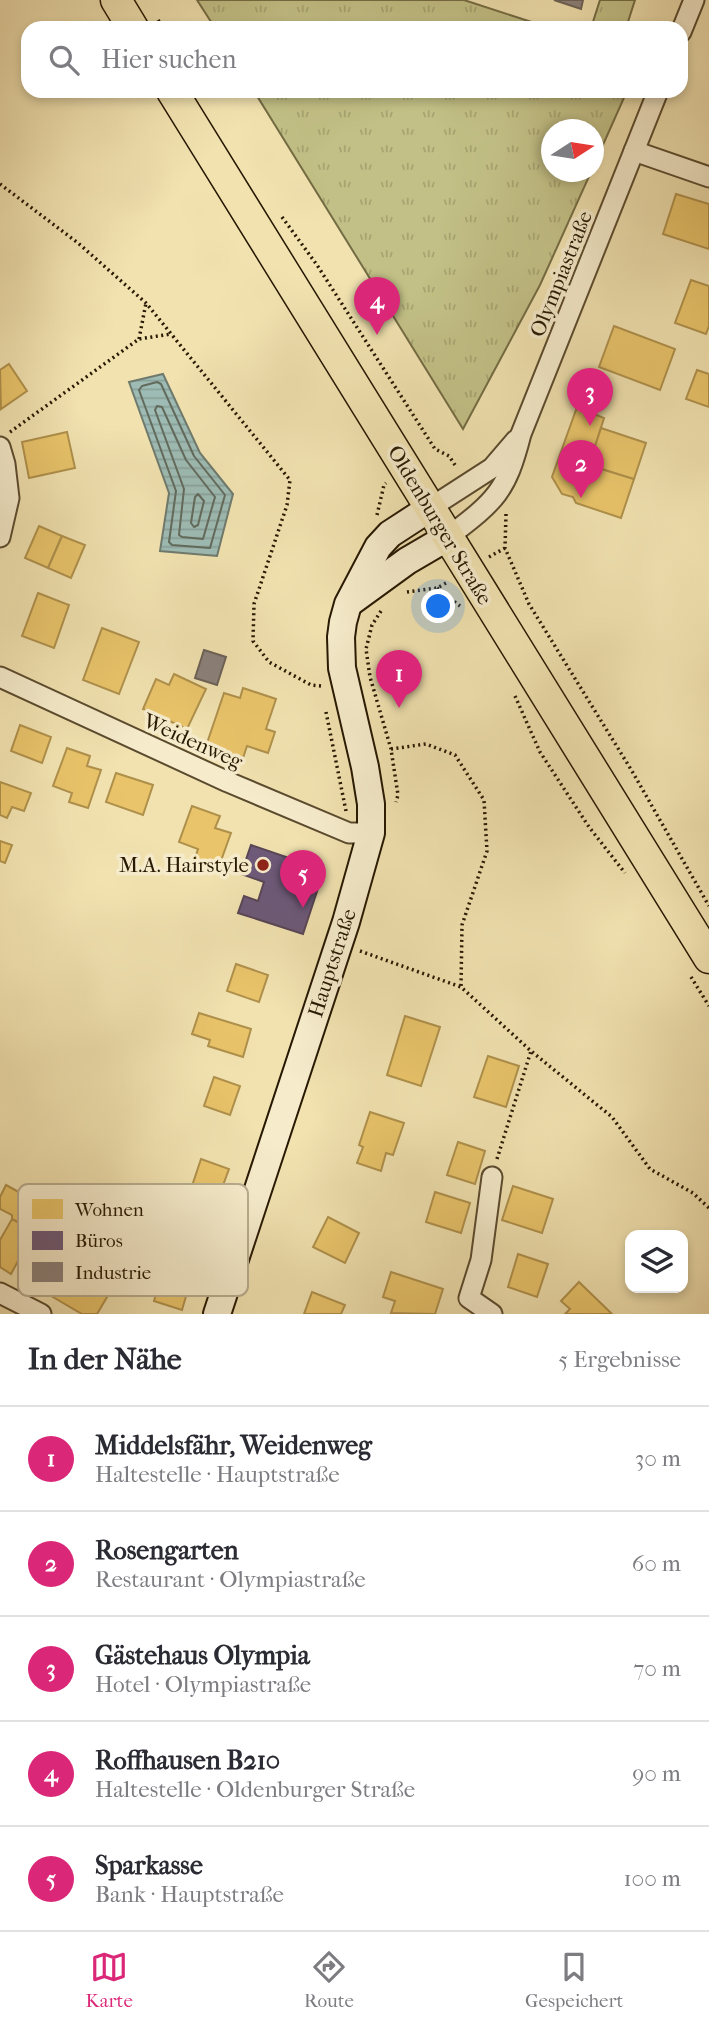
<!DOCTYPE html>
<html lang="de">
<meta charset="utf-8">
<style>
:root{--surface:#fff;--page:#f7f7f7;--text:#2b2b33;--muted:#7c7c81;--line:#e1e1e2;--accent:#db2777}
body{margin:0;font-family:"IM FELL French Canon",serif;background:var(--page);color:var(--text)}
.controls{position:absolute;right:21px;bottom:21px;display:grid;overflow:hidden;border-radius:14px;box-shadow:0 4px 10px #0003}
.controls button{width:63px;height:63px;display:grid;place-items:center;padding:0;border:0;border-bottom:2px solid var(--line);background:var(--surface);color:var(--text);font:35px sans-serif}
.compass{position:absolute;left:541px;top:119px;width:63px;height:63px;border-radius:50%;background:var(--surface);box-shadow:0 4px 10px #0003;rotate:78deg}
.you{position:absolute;left:439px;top:607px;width:24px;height:24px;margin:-18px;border:5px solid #fff;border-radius:50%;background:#1a73e8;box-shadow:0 0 0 10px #1a73e833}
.badge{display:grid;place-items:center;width:46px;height:46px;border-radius:50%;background:var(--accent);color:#fff;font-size:23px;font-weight:700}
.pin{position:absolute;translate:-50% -58px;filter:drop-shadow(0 2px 4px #0008)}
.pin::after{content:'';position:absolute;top:37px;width:24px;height:21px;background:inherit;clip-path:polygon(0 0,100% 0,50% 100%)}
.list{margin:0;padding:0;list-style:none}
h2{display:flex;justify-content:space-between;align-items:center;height:91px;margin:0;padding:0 28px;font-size:30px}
h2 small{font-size:23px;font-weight:400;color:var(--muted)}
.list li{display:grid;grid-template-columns:46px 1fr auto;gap:21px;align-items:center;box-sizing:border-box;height:105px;padding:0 28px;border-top:2px solid var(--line)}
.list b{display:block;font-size:26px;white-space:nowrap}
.list p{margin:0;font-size:23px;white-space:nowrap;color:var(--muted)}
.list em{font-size:23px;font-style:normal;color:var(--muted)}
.icon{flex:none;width:38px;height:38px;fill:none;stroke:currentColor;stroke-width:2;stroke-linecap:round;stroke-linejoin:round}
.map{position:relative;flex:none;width:709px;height:1314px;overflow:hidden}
.search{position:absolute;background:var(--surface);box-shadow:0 4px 10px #0003;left:21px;right:21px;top:21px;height:77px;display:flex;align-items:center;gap:18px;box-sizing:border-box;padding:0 24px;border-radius:21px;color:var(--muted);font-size:26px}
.sheet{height:616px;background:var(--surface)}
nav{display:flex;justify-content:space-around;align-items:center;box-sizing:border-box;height:98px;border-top:2px solid var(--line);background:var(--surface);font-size:19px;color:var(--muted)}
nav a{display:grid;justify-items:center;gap:4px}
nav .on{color:var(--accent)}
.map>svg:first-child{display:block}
.grass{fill:url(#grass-tufts);stroke:#746c44;stroke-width:2}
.water{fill:url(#water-rules);stroke:#6e7a6d;stroke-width:2}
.homes{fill:#e9c46a;stroke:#af904b;stroke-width:2}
.offices{fill:#6d597a;stroke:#584656;stroke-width:2}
.industry{fill:#8a817c;stroke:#6c6257;stroke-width:2}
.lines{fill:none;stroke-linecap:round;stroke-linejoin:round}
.shore{stroke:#626a5c;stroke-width:2}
.street-casing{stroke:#5a4a2e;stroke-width:23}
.secondary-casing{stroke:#271802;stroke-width:30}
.primary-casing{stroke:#271802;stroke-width:33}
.path{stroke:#271802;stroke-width:3.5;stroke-dasharray:2 3.5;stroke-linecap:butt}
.street{stroke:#f6eccc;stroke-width:19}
.secondary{stroke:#f6eccc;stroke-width:26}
.primary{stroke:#f1e2b0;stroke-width:30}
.poi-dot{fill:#8f2418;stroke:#f6eccc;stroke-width:2.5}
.labels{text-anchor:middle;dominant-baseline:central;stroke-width:7;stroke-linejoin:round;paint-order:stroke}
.street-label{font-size:21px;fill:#271802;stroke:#f6eccc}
.poi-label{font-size:21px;fill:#271802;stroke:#f6eccc;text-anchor:end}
.key{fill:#f6eccc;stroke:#b8ac8f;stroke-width:2}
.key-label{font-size:19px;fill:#271802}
</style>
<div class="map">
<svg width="709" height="1314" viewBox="0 0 709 1314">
<defs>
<pattern id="grass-tufts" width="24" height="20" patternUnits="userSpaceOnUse" patternTransform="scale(1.75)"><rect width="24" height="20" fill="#c2c086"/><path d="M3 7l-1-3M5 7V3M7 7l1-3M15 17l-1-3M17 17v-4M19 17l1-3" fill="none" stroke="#a7a472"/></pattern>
<pattern id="water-rules" width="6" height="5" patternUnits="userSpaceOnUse" patternTransform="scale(1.75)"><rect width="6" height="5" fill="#9ebcb5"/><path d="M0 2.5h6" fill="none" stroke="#88a19a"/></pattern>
</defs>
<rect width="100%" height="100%" fill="#f1e2b0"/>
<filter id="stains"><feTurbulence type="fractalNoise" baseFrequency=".00286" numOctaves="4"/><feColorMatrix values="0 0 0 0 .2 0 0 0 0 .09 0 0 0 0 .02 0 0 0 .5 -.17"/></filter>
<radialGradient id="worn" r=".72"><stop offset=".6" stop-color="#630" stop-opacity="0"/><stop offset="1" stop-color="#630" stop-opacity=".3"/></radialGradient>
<g class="grass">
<path d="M197,0H464L550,28H215Z"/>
<path d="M600,0H635L626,28H591Z"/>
<path d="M254,91H627L594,165V130H552V172H591L540,285L463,429Z"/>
</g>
<path class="water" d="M163,374L200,453L233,494L217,556L160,551L169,493L129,382Z"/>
<g class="homes">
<path d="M676,194L709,204V249L663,234Z"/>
<path d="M691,280L709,286V326L706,334L675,323Z"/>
<path d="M614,326L675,349L660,390L599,367Z"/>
<path d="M9,364L27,391L1,409L0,370Z"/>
<path d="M697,370L709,374V407L686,399Z"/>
<path d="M577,407L604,418L589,465L634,479L621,518L576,503L573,497L562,494L552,477Z"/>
<path d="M601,428L646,443L634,479L589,465Z"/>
<path d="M67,432L75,468L29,478L22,442Z"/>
<path d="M39,526L62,536L48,568L25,558Z"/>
<path d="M62,536L85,545L71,578L48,568Z"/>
<path d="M38,593L69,605L54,648L22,636Z"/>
<path d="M102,628L139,642L119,694L83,680Z"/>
<path d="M174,674L206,689L187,729L143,709L156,679L169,685Z"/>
<path d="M243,688L276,699L266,729L275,732L268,753L247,746L243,758L206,746L224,693L240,698Z"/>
<path d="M20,725L51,737L42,763L11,751Z"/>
<path d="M67,748L90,756L87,766L101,770L88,808L69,802L72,793L53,786Z"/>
<path d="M116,773L153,785L143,815L106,802Z"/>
<path d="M0,782L31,793L24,811L12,807L7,818L0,815Z"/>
<path d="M192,806L220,816L215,828L231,833L218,869L194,861L198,849L179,842Z"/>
<path d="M0,841L12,845L5,863L0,861Z"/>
<path d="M236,964L268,975L259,1002L227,991Z"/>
<path d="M199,1013L251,1029L243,1057L208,1046L210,1040L192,1034Z"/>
<path d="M405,1016L440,1027L421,1086L387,1075Z"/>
<path d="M488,1056L519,1066L506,1107L474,1097Z"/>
<path d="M214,1077L240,1086L230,1115L204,1106Z"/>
<path d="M370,1112L404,1123L393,1155L386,1153L381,1171L357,1163L363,1147L359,1145Z"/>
<path d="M458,1142L485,1151L475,1184L447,1175Z"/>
<path d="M201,1159L229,1169L219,1196L192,1186Z"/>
<path d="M6,1185L26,1196L19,1210L29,1216L24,1226L12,1219V1215L0,1209V1197Z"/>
<path d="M513,1186L553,1199L542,1233L502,1220Z"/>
<path d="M435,1192L470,1203L461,1233L426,1222Z"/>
<path d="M328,1217L359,1233L345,1263L313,1247Z"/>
<path d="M12,1219L34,1231L11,1274L0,1267V1240Z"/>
<path d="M518,1254L548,1264L537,1297L508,1287Z"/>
<path d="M63,1264L110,1292L97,1314H82L46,1293Z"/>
<path d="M391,1272L443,1289L435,1314L391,1313L395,1301L383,1297Z"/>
<path d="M161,1277L189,1286L182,1310L154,1301Z"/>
<path d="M579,1282L612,1314H565L570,1309L561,1301Z"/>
<path d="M312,1292L345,1305L341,1314H304Z"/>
</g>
<path class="offices" d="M251,845L324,870L303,934L238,913L244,896L258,901L264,882L241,874Z"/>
<g class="industry">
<path d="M554,0H583L581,9Z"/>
<path d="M204,650L226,657L217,685L195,678Z"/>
</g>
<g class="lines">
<g class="shore">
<path d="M157,382L161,384L194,456L225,495L210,548L172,545L169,542L176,491L139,390L142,386Z"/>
<path d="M157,406L162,407L186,460L215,497L203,539L182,537L179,535L184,489L155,410Z"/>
<path d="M198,494L204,501L198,525L194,527L191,523L195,497Z"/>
</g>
<defs>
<g id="street">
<path d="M681,32L694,0"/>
<path d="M634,151L709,177"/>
<path d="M0,447L5,464L9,498L0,537"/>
<path d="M430,508L492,468L516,440"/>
<path d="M448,537C495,501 506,493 521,434L658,91"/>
<path d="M0,677L228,782L349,833H371"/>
<path d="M0,1293L41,1314"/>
<path d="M492,1314L469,1298L481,1260L492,1177"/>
</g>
<g id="secondary">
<path d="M352,601L407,561L448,537"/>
<path d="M217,1314L346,922L371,833V804L365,767L342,668L341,637L343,622L348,604L378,547L390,534L430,508"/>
</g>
<g id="primary">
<path d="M116,0L133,28"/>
<path d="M172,91L709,958"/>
</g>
</defs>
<use href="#street" class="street-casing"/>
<use href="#secondary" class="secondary-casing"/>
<use href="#primary" class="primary-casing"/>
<g class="path">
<path d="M158,20L163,28"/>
<path d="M0,184L78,243L146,303L290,480L287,505L254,604L253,641L269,662L311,685L322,686"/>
<path d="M282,217L317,265L435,449L449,456L457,468"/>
<path d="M139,339L146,303"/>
<path d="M10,432L139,339L171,334"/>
<path d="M506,514L505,548L529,604L632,771L709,906"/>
<path d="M377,515L384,485L386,483"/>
<path d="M489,557L505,548"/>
<path d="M437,588L460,606"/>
<path d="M407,592L437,588L446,583"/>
<path d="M381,611L372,625L366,649L370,677L391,749L398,795L396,802"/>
<path d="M515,696L540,752L589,827L625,873"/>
<path d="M326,712L346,811"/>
<path d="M391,749L426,744L455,755L484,800L487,851L462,925L461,987"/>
<path d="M360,951L461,987L531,1051L612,1117L650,1169L693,1193L709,1208"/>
<path d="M691,977L709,1006"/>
<path d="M497,1159L531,1051"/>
</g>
<use href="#street" class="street"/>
<use href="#secondary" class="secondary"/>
<use href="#primary" class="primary"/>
</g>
<circle class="poi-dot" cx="263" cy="865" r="7"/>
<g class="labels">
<g class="street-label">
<text transform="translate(561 274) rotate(-68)">Olympiastraße</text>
<text transform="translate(440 525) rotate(59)">Oldenburger Straße</text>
<text transform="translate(193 741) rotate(24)">Weidenweg</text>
<text transform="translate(332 963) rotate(-72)">Hauptstraße</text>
</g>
<g class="poi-label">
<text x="249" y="865">M.A. Hairstyle</text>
</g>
</g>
<rect x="18" y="1184" width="230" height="112" rx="10" class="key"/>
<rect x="32" y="1199" width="31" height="20" fill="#e9c46a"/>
<rect x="32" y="1231" width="31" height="19" fill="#6d597a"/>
<rect x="32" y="1262" width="31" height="20" fill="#8a817c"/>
<g class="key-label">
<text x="75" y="1216">Wohnen</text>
<text x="75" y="1247">Büros</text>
<text x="75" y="1279">Industrie</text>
</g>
<rect width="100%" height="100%" filter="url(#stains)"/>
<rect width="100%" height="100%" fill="url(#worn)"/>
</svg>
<div class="controls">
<button><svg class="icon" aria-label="layers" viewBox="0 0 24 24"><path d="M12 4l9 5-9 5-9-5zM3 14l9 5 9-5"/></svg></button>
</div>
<svg class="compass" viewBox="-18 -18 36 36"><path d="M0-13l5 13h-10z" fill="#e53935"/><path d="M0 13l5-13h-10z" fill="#7c7c81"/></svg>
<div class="you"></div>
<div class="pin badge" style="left:399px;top:708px">1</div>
<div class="pin badge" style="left:581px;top:498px">2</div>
<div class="pin badge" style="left:590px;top:426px">3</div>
<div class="pin badge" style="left:377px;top:335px">4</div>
<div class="pin badge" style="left:303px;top:908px">5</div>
<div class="search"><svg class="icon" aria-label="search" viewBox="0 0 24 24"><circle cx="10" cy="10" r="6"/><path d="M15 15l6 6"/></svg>Hier suchen</div>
</div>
<section class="sheet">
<h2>In der Nähe<small>5 Ergebnisse</small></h2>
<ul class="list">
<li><span class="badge">1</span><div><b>Middelsfähr, Weidenweg</b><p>Haltestelle · Hauptstraße</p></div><em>30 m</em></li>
<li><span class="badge">2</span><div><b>Rosengarten</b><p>Restaurant · Olympiastraße</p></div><em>60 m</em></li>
<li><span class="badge">3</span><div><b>Gästehaus Olympia</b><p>Hotel · Olympiastraße</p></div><em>70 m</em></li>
<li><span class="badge">4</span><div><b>Roffhausen B210</b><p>Haltestelle · Oldenburger Straße</p></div><em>90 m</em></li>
<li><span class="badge">5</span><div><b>Sparkasse</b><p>Bank · Hauptstraße</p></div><em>100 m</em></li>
</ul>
</section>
<nav>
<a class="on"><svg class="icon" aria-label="map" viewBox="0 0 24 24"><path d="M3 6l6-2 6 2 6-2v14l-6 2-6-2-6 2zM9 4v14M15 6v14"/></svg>Karte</a>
<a><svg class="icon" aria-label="directions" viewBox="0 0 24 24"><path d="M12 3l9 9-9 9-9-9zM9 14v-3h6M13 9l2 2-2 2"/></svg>Route</a>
<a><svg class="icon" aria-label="saved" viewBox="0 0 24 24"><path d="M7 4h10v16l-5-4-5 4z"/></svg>Gespeichert</a>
</nav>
